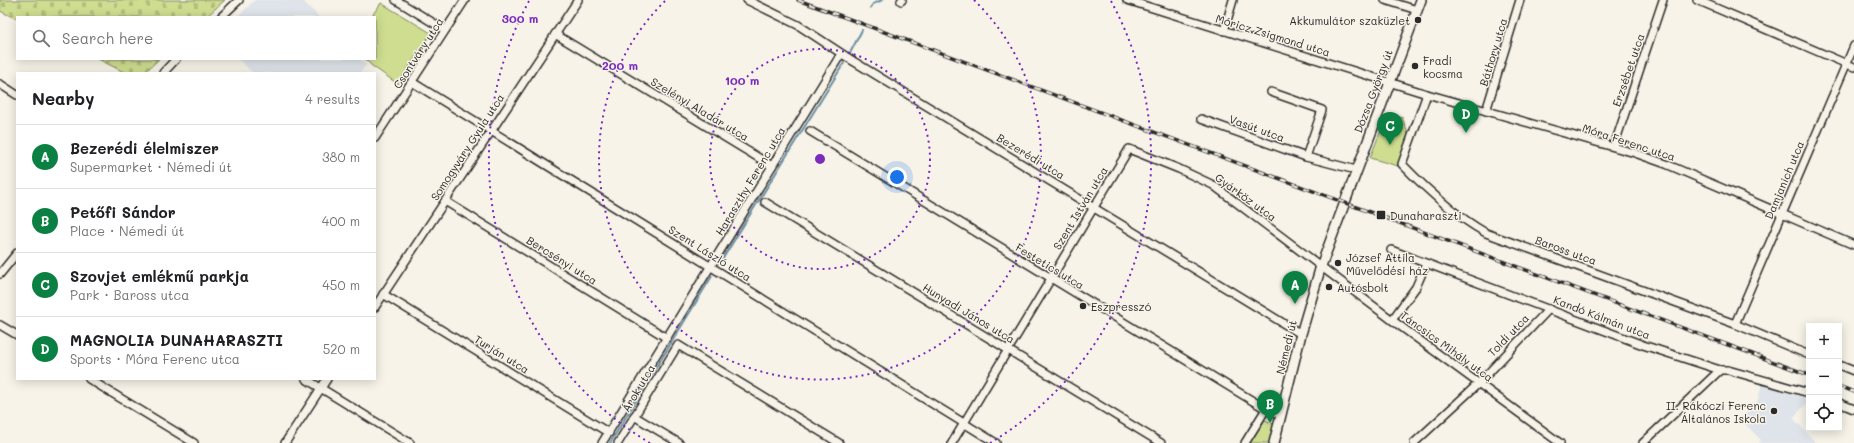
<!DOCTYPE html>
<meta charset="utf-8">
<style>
:root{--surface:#fff;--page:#f2f2f2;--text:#202124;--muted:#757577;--line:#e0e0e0;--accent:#0b8043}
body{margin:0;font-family:Mali,sans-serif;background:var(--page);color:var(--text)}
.controls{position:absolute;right:12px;bottom:12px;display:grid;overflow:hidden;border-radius:0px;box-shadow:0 2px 10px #0003}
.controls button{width:36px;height:36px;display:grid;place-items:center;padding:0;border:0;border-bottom:1px solid var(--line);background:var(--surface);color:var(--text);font:20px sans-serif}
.you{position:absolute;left:897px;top:177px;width:14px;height:14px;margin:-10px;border:3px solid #fff;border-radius:50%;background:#1a73e8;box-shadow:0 0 0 6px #1a73e833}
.badge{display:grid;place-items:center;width:26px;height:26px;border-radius:50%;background:var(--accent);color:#fff;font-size:13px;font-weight:700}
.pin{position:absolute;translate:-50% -33px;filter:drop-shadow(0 1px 2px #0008)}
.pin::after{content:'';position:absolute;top:21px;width:14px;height:12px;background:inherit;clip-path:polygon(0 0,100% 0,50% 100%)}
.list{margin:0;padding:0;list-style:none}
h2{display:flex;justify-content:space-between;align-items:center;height:52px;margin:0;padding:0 16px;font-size:17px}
h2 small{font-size:13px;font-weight:400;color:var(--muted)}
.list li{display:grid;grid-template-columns:26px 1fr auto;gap:12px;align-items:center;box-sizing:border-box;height:64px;padding:0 16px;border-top:1px solid var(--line)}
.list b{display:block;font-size:15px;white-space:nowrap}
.list p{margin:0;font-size:13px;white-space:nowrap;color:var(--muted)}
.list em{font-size:13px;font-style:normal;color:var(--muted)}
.icon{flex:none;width:22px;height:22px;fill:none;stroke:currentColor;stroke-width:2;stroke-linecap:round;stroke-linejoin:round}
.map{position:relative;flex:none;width:1854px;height:443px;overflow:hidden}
.search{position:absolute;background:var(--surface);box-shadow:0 2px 10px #0003;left:16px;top:16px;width:360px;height:44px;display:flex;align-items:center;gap:10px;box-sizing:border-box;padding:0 14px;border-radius:0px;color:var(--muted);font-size:15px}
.panel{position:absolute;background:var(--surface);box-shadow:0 2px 10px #0003;left:16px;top:72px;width:360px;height:308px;border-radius:0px}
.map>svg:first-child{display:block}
.built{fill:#dfe4ea}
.cemetery{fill:url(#cemetery-stones);stroke:#7d845e}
.park{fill:#cfdd90;stroke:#7d845e}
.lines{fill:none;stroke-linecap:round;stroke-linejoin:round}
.stream{stroke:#698da2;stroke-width:2}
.minor-casing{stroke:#2b2b2b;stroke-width:10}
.major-casing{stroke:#2b2b2b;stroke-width:12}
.minor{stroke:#f7f3e8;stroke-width:7}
.major{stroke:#f7f3e8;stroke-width:9}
.rail-casing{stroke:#2b2b2b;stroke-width:3.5}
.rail{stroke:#f7f3e8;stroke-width:2;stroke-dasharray:6;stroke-linecap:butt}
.ring{fill:none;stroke:#7b2cbf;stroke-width:2;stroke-dasharray:2 4}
.poi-dot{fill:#2b2b2b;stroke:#f7f3e8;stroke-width:1.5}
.labels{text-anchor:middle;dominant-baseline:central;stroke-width:3;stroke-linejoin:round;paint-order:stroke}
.poi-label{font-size:11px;fill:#2b2b2b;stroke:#f7f3e8;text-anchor:start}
.street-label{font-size:11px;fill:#2b2b2b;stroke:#f7f3e8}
.centre{fill:#7b2cbf;stroke:#f7f3e8;stroke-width:2}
.ring-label{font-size:12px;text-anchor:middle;font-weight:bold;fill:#7b2cbf;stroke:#f7f3e8;stroke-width:3;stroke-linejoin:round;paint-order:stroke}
</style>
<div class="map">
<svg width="1854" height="443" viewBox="0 0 1854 443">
<defs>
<pattern id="cemetery-stones" width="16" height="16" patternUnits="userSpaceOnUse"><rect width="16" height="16" fill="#cfdd90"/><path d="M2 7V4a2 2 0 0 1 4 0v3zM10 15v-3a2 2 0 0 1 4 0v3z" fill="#b2be7c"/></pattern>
</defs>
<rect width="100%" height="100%" fill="#f7f3e8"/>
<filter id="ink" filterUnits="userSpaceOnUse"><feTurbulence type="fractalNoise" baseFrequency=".025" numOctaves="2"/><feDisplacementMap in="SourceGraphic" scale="8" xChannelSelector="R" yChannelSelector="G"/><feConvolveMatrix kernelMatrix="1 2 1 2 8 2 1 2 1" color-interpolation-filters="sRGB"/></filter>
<g filter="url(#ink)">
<g class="built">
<path d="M255,0H302L319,17H237Z"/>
<path d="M238,59H360L366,65L360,73H253Z"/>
<path d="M1762,384L1809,399V401L1793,418L1816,443H1759L1761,440L1740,419L1757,403Z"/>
</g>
<g class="cemetery">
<path d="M0,0H225L206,17H17V19L0,11Z"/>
<path d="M98,59H159L144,73H126Z"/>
</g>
<g class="park">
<path d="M381,3L431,33L398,84L372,66L365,59H375V17H371Z"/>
<path d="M1402,117L1408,134L1398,166L1370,158L1383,125L1388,120Z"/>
<path d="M1265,420L1274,424L1269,443H1250Z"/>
</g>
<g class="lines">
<g class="stream">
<path d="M870,8L873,4L882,0"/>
<path d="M850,53L862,30"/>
<path d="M720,263L844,63"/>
<path d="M610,443L712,276"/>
</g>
<defs>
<g id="minor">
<path d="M396,0L445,30"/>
<path d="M747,0L798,25L853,61L1301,334"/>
<path d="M1127,0L1427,94L1635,153L1666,164L1854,245"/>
<path d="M1385,0L1417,10"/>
<path d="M1697,0L1854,67"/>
<path d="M901,1L902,0"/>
<path d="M221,17L239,0"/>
<path d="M1224,31L1233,0"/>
<path d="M555,34L772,166"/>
<path d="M163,73L176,59"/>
<path d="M412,82L996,443"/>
<path d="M0,84L17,95"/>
<path d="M1271,92L1322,110L1306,157"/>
<path d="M1427,94L1402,164C1427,190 1454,215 1486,233L1735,324L1809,355"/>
<path d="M1486,111L1520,0"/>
<path d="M1201,119L1306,157L1356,170"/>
<path d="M810,131L1266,409L1281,415"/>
<path d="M375,138L465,0"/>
<path d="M1614,146L1663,0"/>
<path d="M445,201L667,338"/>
<path d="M765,202L1161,443"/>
<path d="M1391,250L1643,345L1720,370H1728L1809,393"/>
<path d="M0,274L17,253"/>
<path d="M383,294L609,433"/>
<path d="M375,307L578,0"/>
<path d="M1392,320L1416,287L1426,264"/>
<path d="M1735,324L1854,46"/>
<path d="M0,325L17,335"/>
<path d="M1839,365L1854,371"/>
<path d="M89,379L194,443"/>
<path d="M306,379L410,443"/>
<path d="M1839,403L1854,409"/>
<path d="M634,416L679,443"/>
<path d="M285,443L327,379"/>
<path d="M602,443L841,54"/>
<path d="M618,443L678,345L839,443"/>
<path d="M952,443L1129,149L1179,169L1213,185L1392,320L1560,443"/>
<path d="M1245,443L1266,409"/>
<path d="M1414,443L1479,383L1549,309"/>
<path d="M1643,443L1720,370"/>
</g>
<path id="major" d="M1274,443L1301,334L1321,266L1421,0"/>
</defs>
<use href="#minor" class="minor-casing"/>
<use href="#major" class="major-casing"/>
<use href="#minor" class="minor"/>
<use href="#major" class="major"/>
<defs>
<g id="rail">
<path d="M798,0L1809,375"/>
<path d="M1839,386L1854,392"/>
</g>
</defs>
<use href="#rail" class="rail-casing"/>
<use href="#rail" class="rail"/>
</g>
</g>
<g class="ring">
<circle cx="820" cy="159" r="110"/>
<path d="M974 0A221 221 0 1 1 666 0"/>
<path d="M650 443A331 331 0 0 1 529 1M1111 1A331 331 0 0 1 990 443"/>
</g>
<g class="poi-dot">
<circle cx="1418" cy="20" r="4"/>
<circle cx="1415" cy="66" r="4"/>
<rect x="1376" y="210" width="10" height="10" rx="2"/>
<circle cx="1338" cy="263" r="4"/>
<circle cx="1329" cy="287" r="4"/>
<circle cx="1083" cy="306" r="4"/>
<circle cx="1774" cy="411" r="4"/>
</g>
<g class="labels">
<g class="poi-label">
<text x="1410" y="20" text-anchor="end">Akkumulátor szaküzlet</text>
<text x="1423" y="60">Fradi<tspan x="1423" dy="13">kocsma</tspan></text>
<text x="1390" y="215">Dunaharaszti</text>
<text x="1346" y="257">József Attila<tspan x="1346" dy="13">Művelődési ház</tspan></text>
<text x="1337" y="287">Autósbolt</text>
<text x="1091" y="306">Eszpresszó</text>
<text x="1766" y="405" text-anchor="end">II. Rákóczi Ferenc<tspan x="1766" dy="13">Általános Iskola</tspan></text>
</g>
<g class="street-label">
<text transform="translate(1273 35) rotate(17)">Móricz Zsigmond utca</text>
<text transform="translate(1493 52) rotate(-73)">Báthory utca</text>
<text transform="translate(418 53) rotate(-57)">Csontváry utca</text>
<text transform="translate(1628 70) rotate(-71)">Erzsébet utca</text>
<text transform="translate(1373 91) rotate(-69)">Dózsa György út</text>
<text transform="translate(700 109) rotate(31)">Szelényi Aladár utca</text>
<text transform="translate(1257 128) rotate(20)">Vasút utca</text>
<text transform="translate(1629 142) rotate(18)">Móra Ferenc utca</text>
<text transform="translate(467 147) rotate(-57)">Somogyváry Gyula utca</text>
<text transform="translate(1031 156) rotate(31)">Bezerédi utca</text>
<text transform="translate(1784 180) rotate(-67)">Damjanich utca</text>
<text transform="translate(750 181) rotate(-59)">Haraszthy Ferenc utca</text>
<text transform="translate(1246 197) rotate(36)">Gyárköz utca</text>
<text transform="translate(1080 208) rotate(-59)">Szent István utca</text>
<text transform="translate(1566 250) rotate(20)">Baross utca</text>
<text transform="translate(710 253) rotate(32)">Szent László utca</text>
<text transform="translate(562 260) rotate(32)">Bercsényi utca</text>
<text transform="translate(1050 266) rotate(31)">Festetics utca</text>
<text transform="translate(969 313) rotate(31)">Hunyadi János utca</text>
<text transform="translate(1602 317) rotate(21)">Kandó Kálmán utca</text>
<text transform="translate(1508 335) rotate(-46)">Toldi utca</text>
<text transform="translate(1447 346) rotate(36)">Táncsics Mihály utca</text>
<text transform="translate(1286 347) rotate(-76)">Némedi út</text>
<text transform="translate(502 354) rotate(32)">Turján utca</text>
<text transform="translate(638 388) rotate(-59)">Árok utca</text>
</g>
</g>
<circle cx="820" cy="159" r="6" class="centre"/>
<g class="ring-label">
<text x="520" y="23">300 m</text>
<text x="620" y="70">200 m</text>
<text x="742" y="85">100 m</text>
</g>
</svg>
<div class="controls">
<button>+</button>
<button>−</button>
<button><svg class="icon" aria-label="locate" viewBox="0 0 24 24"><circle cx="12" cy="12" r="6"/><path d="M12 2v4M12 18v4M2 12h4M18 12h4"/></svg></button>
</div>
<div class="you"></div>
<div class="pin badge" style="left:1295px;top:304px">A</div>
<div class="pin badge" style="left:1270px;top:423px">B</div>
<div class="pin badge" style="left:1390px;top:145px">C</div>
<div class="pin badge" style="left:1466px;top:133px">D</div>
<div class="search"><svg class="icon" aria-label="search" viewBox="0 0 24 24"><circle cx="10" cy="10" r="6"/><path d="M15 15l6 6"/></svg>Search here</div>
<section class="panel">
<h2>Nearby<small>4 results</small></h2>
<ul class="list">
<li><span class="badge">A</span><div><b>Bezerédi élelmiszer</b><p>Supermarket · Némedi út</p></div><em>380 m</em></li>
<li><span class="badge">B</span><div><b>Petőfi Sándor</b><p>Place · Némedi út</p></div><em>400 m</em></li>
<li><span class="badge">C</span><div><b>Szovjet emlékmű parkja</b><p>Park · Baross utca</p></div><em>450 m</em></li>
<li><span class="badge">D</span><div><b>MAGNOLIA DUNAHARASZTI</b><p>Sports · Móra Ferenc utca</p></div><em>520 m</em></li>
</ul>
</section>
</div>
